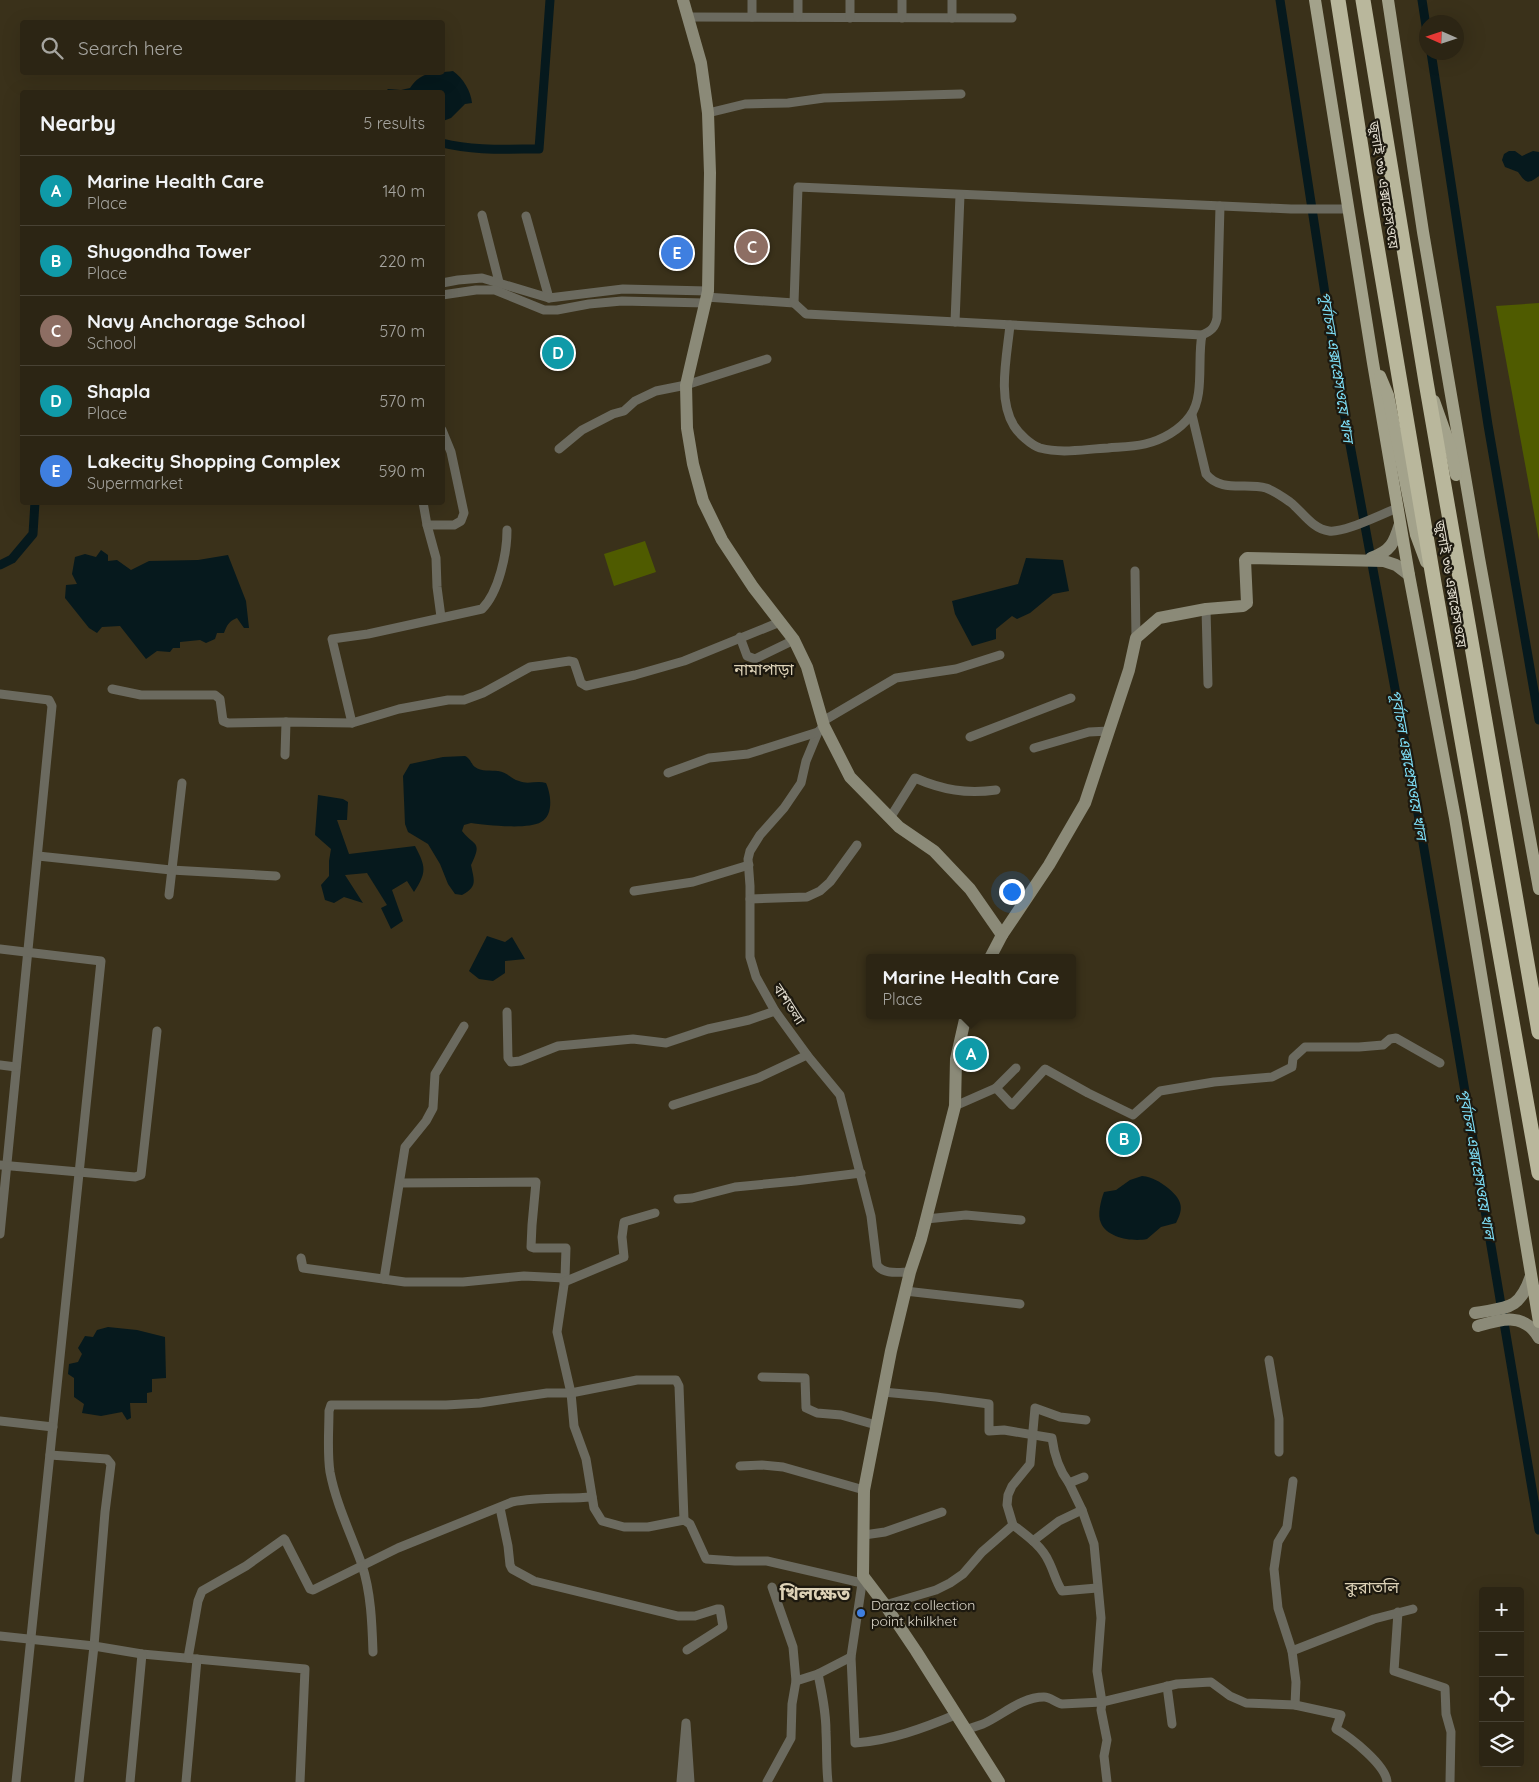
<!DOCTYPE html>
<meta charset="utf-8">
<style>
:root{--surface:#2c2514;--page:#342d1d;--text:#f1f3f6;--muted:#a6a5a0;--line:#484234;--accent:#95b6fd}
body{margin:0;font-family:Quicksand,"Noto Sans Bengali",sans-serif;background:var(--page);color:var(--text)}
.controls{position:absolute;right:15px;bottom:15px;display:grid;overflow:hidden;border-radius:5px;box-shadow:0 5px 20px #0002}
.controls button{width:45px;height:45px;display:grid;place-items:center;padding:0;border:0;border-bottom:1px solid var(--line);background:var(--surface);color:var(--text);font:25px sans-serif}
.compass{position:absolute;left:1419px;top:15px;width:45px;height:45px;border-radius:50%;background:var(--surface);box-shadow:0 5px 20px #0002;rotate:273deg}
.you{position:absolute;left:1011px;top:891px;width:18px;height:18px;margin:-12px;border:4px solid #fff;border-radius:50%;background:#1a73e8;box-shadow:0 0 0 8px #1a73e833}
.badge{display:grid;place-items:center;width:32px;height:32px;border-radius:50%;background:var(--accent);color:#fff;font-size:16px;font-weight:700}
.pin{position:absolute;translate:-50% -50%;border:2px solid #fff;box-shadow:0 1px 5px #0006}
.popup{position:absolute;left:866px;top:954px;width:210px;height:65px;box-sizing:border-box;display:grid;place-content:center;border-radius:5px;background:var(--surface);filter:drop-shadow(0 1px 4px #0005);font-size:16px;white-space:nowrap;color:var(--muted)}
.popup b{font-size:19px;color:var(--text)}
.popup::after{content:'';position:absolute;left:50%;top:100%;margin-left:-10px;border:10px solid transparent;border-top-color:var(--surface)}
.list{margin:0;padding:0;list-style:none}
h2{display:flex;justify-content:space-between;align-items:center;height:65px;margin:0;padding:0 20px;font-size:21px}
h2 small{font-size:16px;font-weight:400;color:var(--muted)}
.list li{display:grid;grid-template-columns:32px 1fr auto;gap:15px;align-items:center;box-sizing:border-box;height:70px;padding:0 20px;border-top:1px solid var(--line)}
.list b{display:block;font-size:19px;white-space:nowrap}
.list p{margin:0;font-size:16px;white-space:nowrap;color:var(--muted)}
.list em{font-size:16px;font-style:normal;color:var(--muted)}
.icon{flex:none;width:28px;height:28px;fill:none;stroke:currentColor;stroke-width:2;stroke-linecap:round;stroke-linejoin:round}
.map{position:relative;flex:none;width:1539px;height:1782px;overflow:hidden}
.search{position:absolute;background:var(--surface);box-shadow:0 5px 20px #0002;left:20px;top:20px;width:425px;height:55px;display:flex;align-items:center;gap:12px;box-sizing:border-box;padding:0 18px;border-radius:5px;color:var(--muted);font-size:19px}
.panel{position:absolute;background:var(--surface);box-shadow:0 5px 20px #0002;left:20px;top:90px;width:425px;height:415px;border-radius:5px}
.map>svg:first-child{display:block}
.green{fill:#4f5b00}
.water{fill:#06191d}
.lines{fill:none;stroke-linecap:round;stroke-linejoin:round}
.canal{stroke:#06191d;stroke-width:9}
.street{stroke:#6b6a5f;stroke-width:9}
.secondary{stroke:#8b8a78;stroke-width:12}
.primary{stroke:#a3a28b;stroke-width:12}
.highway{stroke:#b9b79c;stroke-width:15}
.shop-dot{fill:#3f7fe0;stroke:#1d190f;stroke-width:2}
.labels{text-anchor:middle;dominant-baseline:central;stroke-width:4.5;stroke-linejoin:round;paint-order:stroke}
.street-label{font-size:14px;fill:#dfdacd;stroke:#1d190f}
.poi-label{font-size:14px;fill:#dfdacd;stroke:#1d190f;text-anchor:start}
.water-label{font-size:15px;font-style:italic;fill:#7cdbf3;stroke:#1d190f}
.quarter-label{font-size:16px;fill:#ddd2b7;stroke:#1d190f}
.district-label{font-size:19px;font-weight:bold;fill:#ddd2b7;stroke:#1d190f}
</style>
<div class="map">
<svg width="1539" height="1782" viewBox="0 0 1539 1782">
<rect width="100%" height="100%" fill="#3a311a"/>
<g class="green">
<path d="M1539,303V540L1496,306Z"/>
<path d="M645,541L656,572L614,586L604,554Z"/>
</g>
<g class="water">
<path d="M453,71C463,78 471,91 472,103L465,104L451,118L443,121L442,92H385L388,89L401,90L410,88C422,70 434,74 453,71Z"/>
<path d="M1509,151H1515L1522,156L1533,151L1539,152V176C1527,185 1526,183 1518,172L1505,167L1502,160L1504,154Z"/>
<path d="M101,550L108,555V561L117,560L131,570L149,561L198,560L228,555L246,601L249,628H244L237,618C229,621 227,625 224,633H217L215,639L206,643L200,640L180,642V648H173L170,652L157,651L146,659L120,626L102,627L97,633L89,628L65,598L66,585L77,584L72,574L75,557L85,554L96,557Z"/>
<path d="M1026,558L1063,560L1069,591L1053,594L1030,613L1017,619L1012,616L996,629V639L972,646L955,614L952,601L1018,584Z"/>
<path d="M465,756C471,759 471,764 475,767C481,772 491,770 498,771C507,772 511,779 519,781C528,785 537,780 546,783C551,794 554,815 541,822C528,830 486,825 471,823L464,825L462,831C474,847 483,840 471,865C474,880 478,887 462,895L455,894L448,884L440,864L428,844L408,832L405,824L403,776L410,764L443,757Z"/>
<path d="M318,795L343,799L348,802L347,820H337L349,854L415,846C426,867 427,872 414,892L407,881L392,890L403,921L391,929L381,908L387,905L367,873L345,875L363,903L344,897L334,903L325,900L321,885L329,876V861L331,849L315,835Z"/>
<path d="M487,936L505,942L512,937L525,959L505,961V973L493,981L479,979L469,971Z"/>
<path d="M1142,1176C1153,1177 1160,1182 1168,1188C1181,1199 1185,1207 1176,1223L1161,1227L1147,1239C1133,1242 1107,1238 1101,1223C1097,1215 1101,1200 1104,1192L1116,1190L1130,1180Z"/>
<path d="M108,1327L137,1330L165,1337L166,1378L152,1379V1392L147,1393V1403H130L131,1418L127,1420L122,1412L101,1416L82,1413L84,1404L74,1397V1378L68,1374L69,1364L78,1362L82,1354L78,1348L85,1336L93,1337L97,1330Z"/>
</g>
<g class="lines">
<g class="canal">
<path d="M1280,0L1339,385L1419,819L1539,1530"/>
<path d="M1422,0L1426,26"/>
<path d="M1431,52L1488,425L1539,720"/>
<path d="M442,143C474,151 507,149 539,149L550,0"/>
<path d="M0,565L12,559L33,534L35,502"/>
</g>
<g class="street">
<path d="M752,0V17"/>
<path d="M687,17L1012,18"/>
<path d="M798,17V0"/>
<path d="M850,18V0"/>
<path d="M902,18V0"/>
<path d="M952,18V0"/>
<path d="M708,113L745,104L788,103L824,98L961,94"/>
<path d="M482,215L499,282"/>
<path d="M526,216L549,298"/>
<path d="M442,283L458,280L482,278L549,298L623,289L708,291"/>
<path d="M442,295L476,290H495L544,310H557L589,304L622,301L705,303"/>
<path d="M706,297L794,303L798,187L1291,209H1348"/>
<path d="M794,303L806,314L1202,335C1211,331 1215,328 1217,318L1220,206"/>
<path d="M955,322L960,195"/>
<path d="M1010,325C1007,356 997,399 1014,426C1019,434 1031,445 1040,448C1062,454 1085,449 1108,448C1120,447 1133,447 1145,444C1162,440 1180,430 1190,416C1205,397 1197,358 1202,335"/>
<path d="M1192,415L1206,474C1221,493 1246,482 1266,488C1274,491 1283,497 1290,502C1302,511 1312,529 1329,531C1345,533 1381,514 1398,508"/>
<path d="M559,449L582,430L613,414L624,411L635,401L656,391L686,385L767,359"/>
<path d="M423,502L427,525L436,558L437,587L441,617"/>
<path d="M427,525H454L461,521L464,513L451,452L442,430"/>
<path d="M1135,571L1136,638"/>
<path d="M1206,609L1208,684"/>
<path d="M740,637L747,656L755,659L794,640"/>
<path d="M112,689L141,695H215L220,699L223,721L228,723L286,722"/>
<path d="M0,694L49,700L52,706L0,1234"/>
<path d="M823,721L896,678L956,669L1000,655"/>
<path d="M352,723L332,639L368,634L482,609C499,592 507,553 507,530"/>
<path d="M824,726L818,732L806,761L801,783L784,808L760,835L750,851L748,859L750,886V957L756,977L775,1011L807,1055L840,1095L871,1216L877,1265C884,1275 899,1272 910,1272"/>
<path d="M970,737L1071,698"/>
<path d="M1034,748L1089,732L1109,731"/>
<path d="M285,755L286,722L352,723L399,709L448,700H464L483,693L530,667L569,661L574,662L581,683L586,686L635,675L684,661L780,622"/>
<path d="M668,773L709,758L748,754L818,732"/>
<path d="M890,818L915,778C943,790 966,794 996,790"/>
<path d="M38,856L171,870L276,876"/>
<path d="M634,891L693,882L749,865"/>
<path d="M169,895L182,783"/>
<path d="M750,899L807,897L820,891L830,882L857,845"/>
<path d="M0,949L101,961L16,1782"/>
<path d="M507,1012L508,1058L511,1062L520,1061L558,1046L633,1039L666,1043L708,1029L749,1020L775,1011"/>
<path d="M0,1065L16,1067"/>
<path d="M996,1088L1016,1068"/>
<path d="M673,1105L758,1078L807,1055"/>
<path d="M955,1106L996,1088L1012,1105L1045,1069L1088,1093L1133,1115L1160,1091L1214,1082L1272,1077L1292,1067L1293,1058L1305,1047H1359L1383,1045L1390,1039L1396,1038L1440,1063"/>
<path d="M0,1165L135,1177L141,1175L157,1031"/>
<path d="M400,1183L536,1182L532,1225L531,1247L534,1248H566L565,1278L557,1332L571,1393L574,1426L586,1459L594,1508L602,1521L624,1527H648L684,1520L690,1524L706,1559L735,1561H767L862,1583"/>
<path d="M678,1199L692,1198L735,1187L796,1181L861,1173"/>
<path d="M926,1219L966,1215L1021,1220"/>
<path d="M301,1258L303,1268L405,1282H463L524,1276L565,1278"/>
<path d="M384,1279L405,1147L426,1121L433,1108L435,1074L464,1026"/>
<path d="M564,1282L624,1257L622,1237L624,1222L655,1213"/>
<path d="M905,1291L1020,1304"/>
<path d="M1269,1360L1279,1419V1452"/>
<path d="M762,1377L805,1378L806,1408L817,1413L841,1415L876,1425"/>
<path d="M883,1392L936,1397L989,1404V1431L1004,1430L1052,1438C1054,1454 1059,1470 1069,1483"/>
<path d="M0,1421L53,1427"/>
<path d="M50,1455L107,1459L111,1464L105,1512L94,1646L79,1782"/>
<path d="M740,1466L762,1465L783,1467L864,1490"/>
<path d="M1293,1481L1287,1527L1278,1542L1274,1569L1278,1608L1292,1651L1296,1682L1295,1705"/>
<path d="M500,1508L508,1546L510,1565L512,1569L534,1581L678,1616H695L717,1609H720L723,1627L687,1650"/>
<path d="M1082,1510L1094,1544L1101,1618L1097,1671L1102,1702L1101,1710L1107,1740L1104,1756L1107,1782"/>
<path d="M1013,1525L1007,1505L1008,1495L1012,1486L1030,1464L1035,1408L1060,1417L1086,1420"/>
<path d="M864,1535L885,1532L942,1512"/>
<path d="M1033,1541L1059,1521L1082,1510L1069,1483L1084,1477"/>
<path d="M863,1577L851,1657L855,1743C889,1741 924,1728 955,1715"/>
<path d="M885,1605L936,1590L950,1583L963,1574L982,1552L1013,1525C1026,1535 1042,1546 1049,1562C1054,1572 1056,1582 1062,1591L1097,1588"/>
<path d="M1398,1612L1394,1671L1445,1688L1446,1714L1451,1732L1450,1782"/>
<path d="M0,1636L94,1646L142,1654L305,1669L300,1782"/>
<path d="M1292,1651L1374,1619L1413,1609"/>
<path d="M373,1652C372,1623 371,1593 362,1565C351,1534 336,1504 330,1472C327,1452 329,1430 329,1411L331,1405H446L480,1403L547,1393H571L637,1380H676L679,1386L684,1520"/>
<path d="M188,1658L198,1601L202,1591L246,1566L284,1539L285,1540L310,1589L313,1590L398,1548L512,1502C538,1497 565,1499 592,1497"/>
<path d="M818,1674C822,1693 826,1712 826,1732C827,1749 826,1765 828,1782"/>
<path d="M796,1681L818,1674L851,1657"/>
<path d="M1167,1686L1172,1724"/>
<path d="M965,1730C971,1728 977,1726 983,1724C1003,1715 1021,1697 1044,1697C1051,1697 1055,1703 1062,1704L1102,1702L1177,1684L1211,1682L1230,1696L1246,1703L1295,1705L1341,1715L1336,1729C1350,1737 1386,1765 1387,1782"/>
<path d="M130,1782L142,1654"/>
<path d="M186,1782L197,1659"/>
<path d="M681,1782L686,1723L690,1782"/>
<path d="M767,1782L791,1738L792,1704L796,1681L793,1647L772,1587"/>
</g>
<g class="secondary">
<path d="M683,0L701,63L708,113L710,173L708,291L686,385L687,428L693,464L703,501L722,540L753,587L794,640L807,667L824,726L850,777L899,827L934,851L970,889L1002,935L990,958"/>
<path d="M1371,558C1391,551 1394,543 1400,524"/>
<path d="M1002,935L1049,865L1085,803L1129,670L1136,638L1159,618L1206,609L1243,606L1247,603L1245,560L1247,558L1384,561L1396,565L1409,575"/>
<path d="M966,1015L956,1059L955,1106L921,1239L910,1272L891,1351L864,1490L863,1576L885,1605L916,1651L999,1782"/>
<path d="M1475,1313C1507,1307 1519,1311 1531,1276"/>
<path d="M1478,1326C1502,1319 1524,1312 1539,1338"/>
</g>
<g class="primary">
<path d="M1315,0L1373,363L1409,575L1455,818L1539,1322"/>
<path d="M1388,0L1423,232L1479,558L1539,889"/>
<path d="M1380,376L1388,395L1416,535L1426,562"/>
<path d="M1434,401L1450,446L1456,475"/>
</g>
<g class="highway">
<path d="M1338,0L1371,211L1434,583L1539,1173"/>
<path d="M1363,0L1426,382L1539,1032"/>
</g>
</g>
<circle class="shop-dot" cx="861" cy="1613" r="5"/>
<g class="labels">
<g class="street-label">
<text transform="translate(1384 185) rotate(81)">জুলাই ৩৬ এক্সপ্রেসওয়ে</text>
<text transform="translate(1451 584) rotate(80)">জুলাই ৩৬ এক্সপ্রেসওয়ে</text>
<text transform="translate(789 1004) rotate(57)">বাশতলা</text>
</g>
<g class="poi-label">
<text x="871" y="1605">Daraz collection<tspan x="871" dy="16">point khilkhet</tspan></text>
</g>
<g class="water-label">
<text transform="translate(1337 367) rotate(81)">পূর্বাচল এক্সপ্রেসওয়ে খাল</text>
<text transform="translate(1409 765) rotate(80)">পূর্বাচল এক্সপ্রেসওয়ে খাল</text>
<text transform="translate(1477 1164) rotate(80)">পূর্বাচল এক্সপ্রেসওয়ে খাল</text>
</g>
<g class="quarter-label">
<text x="764" y="669">নামাপাড়া</text>
<text x="1372" y="1587">কুরাতলি</text>
</g>
<g class="district-label">
<text x="815" y="1593">খিলক্ষেত</text>
</g>
</g>
</svg>
<div class="controls">
<button>+</button>
<button>−</button>
<button><svg class="icon" aria-label="locate" viewBox="0 0 24 24"><circle cx="12" cy="12" r="6"/><path d="M12 2v4M12 18v4M2 12h4M18 12h4"/></svg></button>
<button><svg class="icon" aria-label="layers" viewBox="0 0 24 24"><path d="M12 4l9 5-9 5-9-5zM3 14l9 5 9-5"/></svg></button>
</div>
<svg class="compass" viewBox="-18 -18 36 36"><path d="M0-13l5 13h-10z" fill="#e53935"/><path d="M0 13l5-13h-10z" fill="#a6a5a0"/></svg>
<div class="you"></div>
<div class="pin badge" style="left:971px;top:1054px;background:#0f9aa8">A</div>
<div class="popup"><b>Marine Health Care</b>Place</div>
<div class="pin badge" style="left:1124px;top:1139px;background:#0f9aa8">B</div>
<div class="pin badge" style="left:752px;top:247px;background:#8d6e63">C</div>
<div class="pin badge" style="left:558px;top:353px;background:#0f9aa8">D</div>
<div class="pin badge" style="left:677px;top:253px;background:#3f7fe0">E</div>
<div class="search"><svg class="icon" aria-label="search" viewBox="0 0 24 24"><circle cx="10" cy="10" r="6"/><path d="M15 15l6 6"/></svg>Search here</div>
<section class="panel">
<h2>Nearby<small>5 results</small></h2>
<ul class="list">
<li><span class="badge" style="background:#0f9aa8">A</span><div><b>Marine Health Care</b><p>Place</p></div><em>140 m</em></li>
<li><span class="badge" style="background:#0f9aa8">B</span><div><b>Shugondha Tower</b><p>Place</p></div><em>220 m</em></li>
<li><span class="badge" style="background:#8d6e63">C</span><div><b>Navy Anchorage School</b><p>School</p></div><em>570 m</em></li>
<li><span class="badge" style="background:#0f9aa8">D</span><div><b>Shapla</b><p>Place</p></div><em>570 m</em></li>
<li><span class="badge" style="background:#3f7fe0">E</span><div><b>Lakecity Shopping Complex</b><p>Supermarket</p></div><em>590 m</em></li>
</ul>
</section>
</div>
